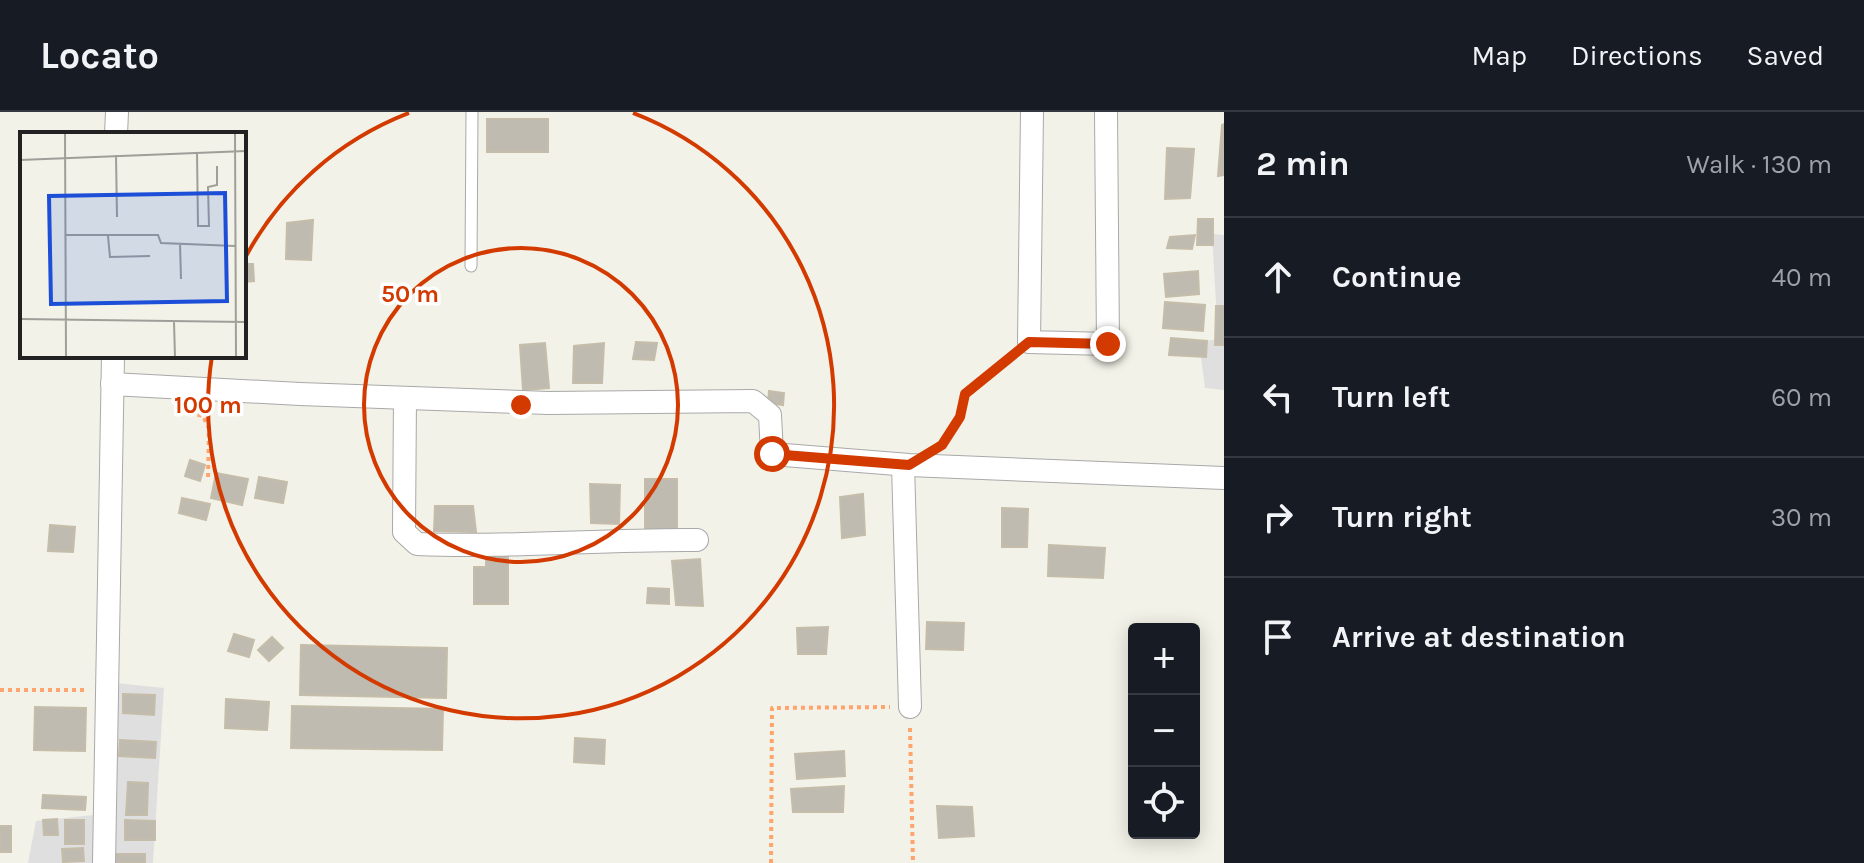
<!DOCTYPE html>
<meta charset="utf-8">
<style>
:root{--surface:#171b24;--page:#242831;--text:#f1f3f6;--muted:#9ea1a6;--line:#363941}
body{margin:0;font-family:Karla,sans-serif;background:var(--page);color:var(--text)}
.controls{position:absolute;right:24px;bottom:24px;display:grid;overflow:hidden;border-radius:8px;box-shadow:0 4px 20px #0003}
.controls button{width:72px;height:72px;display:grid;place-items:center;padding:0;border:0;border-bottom:2px solid var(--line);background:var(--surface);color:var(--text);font:40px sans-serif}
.stop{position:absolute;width:24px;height:24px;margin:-18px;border:6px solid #d33a00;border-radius:50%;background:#fff}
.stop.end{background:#d33a00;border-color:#fff;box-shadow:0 2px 8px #0008}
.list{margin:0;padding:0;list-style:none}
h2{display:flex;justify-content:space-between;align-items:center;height:104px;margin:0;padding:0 32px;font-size:34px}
h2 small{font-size:26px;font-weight:400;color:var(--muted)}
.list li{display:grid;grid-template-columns:52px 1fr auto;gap:24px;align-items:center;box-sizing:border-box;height:120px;padding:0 32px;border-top:2px solid var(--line)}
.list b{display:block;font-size:30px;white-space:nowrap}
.list em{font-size:26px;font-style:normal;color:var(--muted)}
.icon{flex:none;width:44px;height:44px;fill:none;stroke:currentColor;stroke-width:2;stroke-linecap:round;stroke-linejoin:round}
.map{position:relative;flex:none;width:1224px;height:751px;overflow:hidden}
header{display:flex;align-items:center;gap:48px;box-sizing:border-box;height:112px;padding:0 40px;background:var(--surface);border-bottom:2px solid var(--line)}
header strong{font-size:38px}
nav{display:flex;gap:44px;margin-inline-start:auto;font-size:28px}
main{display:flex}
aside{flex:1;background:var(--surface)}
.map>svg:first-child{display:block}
.residential{fill:#e0dfdf}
.building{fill:#bfbbb1;stroke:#c5bda9;stroke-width:2}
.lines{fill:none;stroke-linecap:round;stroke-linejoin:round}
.lane-casing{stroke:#a9a9a9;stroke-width:13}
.street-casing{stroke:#a9a9a9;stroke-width:24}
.path{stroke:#ffa46c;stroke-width:4;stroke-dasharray:4 4;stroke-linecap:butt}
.lane{stroke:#fff;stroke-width:11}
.street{stroke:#fff;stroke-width:22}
.route{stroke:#d33a00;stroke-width:10}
.ring{fill:none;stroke:#d33a00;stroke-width:4}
.inset-road{fill:none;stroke:#9f9f99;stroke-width:2}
.view{fill:#1d4ed8;fill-opacity:0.15;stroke:#1d4ed8;stroke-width:4}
.inset-edge{fill:none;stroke:#222;stroke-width:4}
.centre{fill:#d33a00;stroke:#fff;stroke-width:4}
.ring-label{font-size:24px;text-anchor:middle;font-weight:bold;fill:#d33a00;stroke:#fff;stroke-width:7;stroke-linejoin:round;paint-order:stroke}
</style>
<header>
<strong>Locato</strong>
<nav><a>Map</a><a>Directions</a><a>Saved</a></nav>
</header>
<main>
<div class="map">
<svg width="1224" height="751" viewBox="0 0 1224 751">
<rect width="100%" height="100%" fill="#f2f2e8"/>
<g class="residential">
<path d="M1212,122L1224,123V278L1205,276L1199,230L1218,227Z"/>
<path d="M107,570L164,576L153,751H28L36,709L104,702Z"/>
</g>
<g class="building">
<rect x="487" y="7" width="61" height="33"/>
<path d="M1224,12V63L1218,64L1222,13Z"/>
<path d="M1167,36L1194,37L1190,86L1165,87Z"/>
<path d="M1198,107H1213V133H1197Z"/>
<path d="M313,108L311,148L286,147L287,111Z"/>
<path d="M1195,123L1192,137L1167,136L1170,125Z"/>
<path d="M244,152H253L254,169L244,170Z"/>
<path d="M1198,159L1199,182L1166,185L1164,162Z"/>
<path d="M1165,190L1205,193L1203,219L1163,216Z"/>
<path d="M1216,194H1224V233H1215Z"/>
<path d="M1171,226L1207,229L1206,245L1169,243Z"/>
<path d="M636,230L657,231L654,248L633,247Z"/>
<path d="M545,231L549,276L523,278L520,233Z"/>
<path d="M604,231L602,271H573L574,234Z"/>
<path d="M769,279L784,281L783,293L768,291Z"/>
<path d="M190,348L205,353L200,369L185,364Z"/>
<path d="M216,361L248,367L242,393L211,386Z"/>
<path d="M259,365L287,370L283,391L255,386Z"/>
<rect x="645" y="367" width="32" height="53"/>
<path d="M590,372L620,373L619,412L591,411Z"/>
<path d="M863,382L865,423L842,426L840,385Z"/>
<path d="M182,386L210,392L206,408L179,401Z"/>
<path d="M435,394H473L476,420L434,419Z"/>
<path d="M1002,396L1028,397L1027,435H1002Z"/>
<path d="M50,413L75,415L73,440L48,439Z"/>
<path d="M1049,433L1105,436L1103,466L1048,464Z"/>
<path d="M486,442H508V492H474V455H486Z"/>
<path d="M700,447L703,494L676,493L672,449Z"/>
<path d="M648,476L669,477V492L647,491Z"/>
<path d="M927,510L964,511L963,538L926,537Z"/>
<path d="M828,515L826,542H798L797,516Z"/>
<path d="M234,522L254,528L249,545L228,539Z"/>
<path d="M272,525L283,536L269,549L258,538Z"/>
<path d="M301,533L447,536L446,586L300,583Z"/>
<path d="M123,582L155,583L154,603L123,601Z"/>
<path d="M226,587L269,590L267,618L225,616Z"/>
<path d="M292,594L443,597L442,638L291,636Z"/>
<path d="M35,595L86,596L85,639L34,638Z"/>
<path d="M575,626L605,628L604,652L574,650Z"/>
<path d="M120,628L156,630L155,646L119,644Z"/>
<path d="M844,639L845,664L797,667L795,642Z"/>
<path d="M128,670L148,671L147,703H126Z"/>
<path d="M844,674L843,700H793L791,677Z"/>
<path d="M43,683L86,685L85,698L42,696Z"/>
<path d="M937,694L972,695L974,724L939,726Z"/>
<path d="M57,707L58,723H44L43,708Z"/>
<rect x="65" y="708" width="19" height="24"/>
<path d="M125,708L155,709V728H125Z"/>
<rect x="0" y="714" width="11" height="26"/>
<path d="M83,736L84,749L63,750L62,737Z"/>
<rect x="115" y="742" width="30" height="9"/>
</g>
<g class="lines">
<defs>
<path id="lane" d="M471,154L472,0"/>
<g id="street">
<path d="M1032,0L1029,230L1108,232L1106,0"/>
<path d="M116,22L117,0"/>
<path d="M112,272L300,282L548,291L753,289L770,303L772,342L909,353L1224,366"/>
<path d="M405,286L404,420L417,432C510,436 603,427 697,428"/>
<path d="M903,353L910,595"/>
<path d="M104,751L113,244"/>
</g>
</defs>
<use href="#lane" class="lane-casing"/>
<use href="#street" class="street-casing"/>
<g class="path">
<path d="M182,299L203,304L209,316L208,369"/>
<path d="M942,333L960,305L965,282L1013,242"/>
<path d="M0,578H88"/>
<path d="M910,616L913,751"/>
<path d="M771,751L772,596L890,595"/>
</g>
<use href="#lane" class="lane"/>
<use href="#street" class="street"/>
</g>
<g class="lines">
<path class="route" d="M772,342L909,353L942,333L960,305L965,282L1029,230L1108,232"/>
</g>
<g class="ring">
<circle cx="521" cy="293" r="157"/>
<path d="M245 146A313 313 0 0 1 409 1M633 1A313 313 0 1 1 212 244"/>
</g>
<g transform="translate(20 20)">
<rect width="226" height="226" fill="#f2f2e8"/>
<path class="inset-road" d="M45,1L46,225M215,1L216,225M177,21L178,94H189L188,55L197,53V34M96,23L97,85M0,28L226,19M45,103H138L141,111L215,114M88,104L90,125L130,124M160,112L161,147M0,187L226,190M154,190L155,225"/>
<path class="view" d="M205,61L207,169L31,172L29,64Z"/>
<rect width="226" height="226" class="inset-edge"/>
</g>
<circle cx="521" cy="293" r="12" class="centre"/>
<g class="ring-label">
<text x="410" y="190">50 m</text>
<text x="208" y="301">100 m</text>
</g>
</svg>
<div class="controls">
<button>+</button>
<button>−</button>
<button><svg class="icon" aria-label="locate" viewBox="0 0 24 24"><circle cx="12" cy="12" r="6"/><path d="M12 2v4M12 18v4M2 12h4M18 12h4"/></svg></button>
</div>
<div class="stop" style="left:772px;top:342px"></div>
<div class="stop end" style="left:1108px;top:232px"></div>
</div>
<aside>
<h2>2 min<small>Walk · 130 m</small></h2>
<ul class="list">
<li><svg class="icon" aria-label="ahead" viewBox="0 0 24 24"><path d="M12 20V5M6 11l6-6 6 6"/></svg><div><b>Continue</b></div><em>40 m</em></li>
<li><svg class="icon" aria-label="left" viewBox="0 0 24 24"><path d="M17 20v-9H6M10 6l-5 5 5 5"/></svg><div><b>Turn left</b></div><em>60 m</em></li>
<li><svg class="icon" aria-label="right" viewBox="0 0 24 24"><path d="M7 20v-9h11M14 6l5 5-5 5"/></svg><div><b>Turn right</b></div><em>30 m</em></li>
<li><svg class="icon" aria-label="arrive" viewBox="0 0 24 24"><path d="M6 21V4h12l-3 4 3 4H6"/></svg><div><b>Arrive at destination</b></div></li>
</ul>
</aside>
</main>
